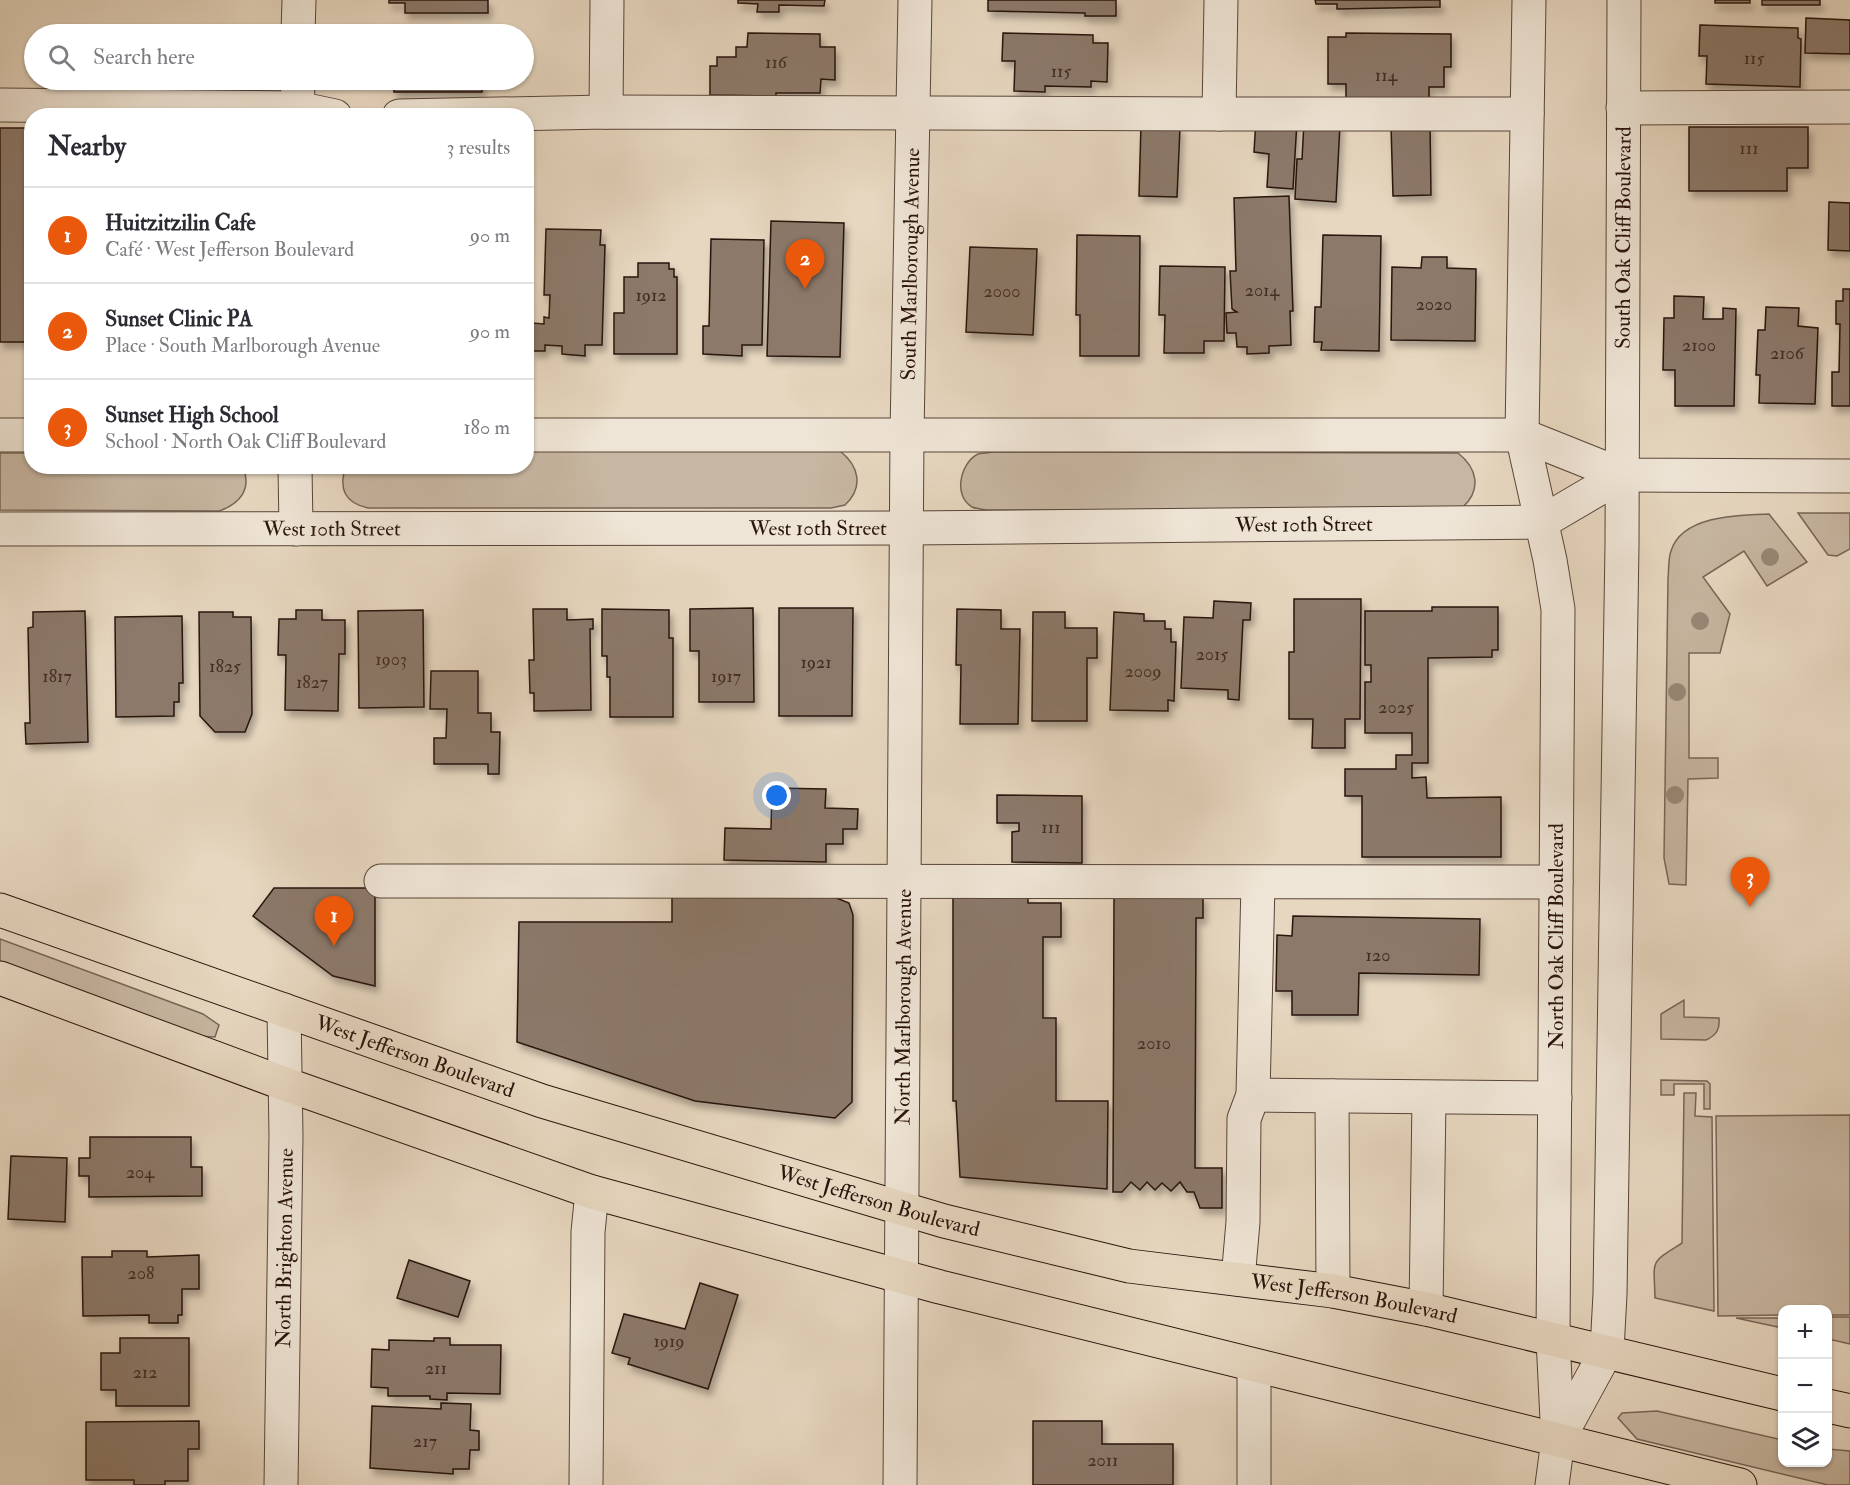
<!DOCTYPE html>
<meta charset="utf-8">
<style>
:root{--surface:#fff;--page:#f2f2f3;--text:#2b2b33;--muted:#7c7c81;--line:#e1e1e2;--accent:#ea580c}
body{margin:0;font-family:"IM FELL Double Pica",serif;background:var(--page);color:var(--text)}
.controls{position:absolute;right:18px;bottom:18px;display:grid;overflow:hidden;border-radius:12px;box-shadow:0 2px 4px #0004}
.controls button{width:54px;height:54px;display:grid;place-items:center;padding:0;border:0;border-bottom:2px solid var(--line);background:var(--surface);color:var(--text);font:30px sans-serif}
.you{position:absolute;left:777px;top:796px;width:21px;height:21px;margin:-15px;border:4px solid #fff;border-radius:50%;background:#1a73e8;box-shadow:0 0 0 9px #1a73e833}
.badge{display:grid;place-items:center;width:39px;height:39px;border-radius:50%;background:var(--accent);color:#fff;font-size:20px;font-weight:700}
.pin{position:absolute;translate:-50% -50px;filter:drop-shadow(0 2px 3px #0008)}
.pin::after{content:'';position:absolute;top:32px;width:21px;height:18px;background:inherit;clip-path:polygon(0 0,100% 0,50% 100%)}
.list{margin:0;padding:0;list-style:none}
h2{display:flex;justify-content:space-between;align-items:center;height:78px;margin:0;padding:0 24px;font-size:26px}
h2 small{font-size:20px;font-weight:400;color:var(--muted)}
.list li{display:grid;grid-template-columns:39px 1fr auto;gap:18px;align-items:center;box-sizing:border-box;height:96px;padding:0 24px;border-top:2px solid var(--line)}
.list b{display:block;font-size:22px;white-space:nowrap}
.list p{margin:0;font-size:20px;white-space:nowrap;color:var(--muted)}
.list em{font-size:20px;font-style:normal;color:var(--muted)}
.icon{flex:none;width:33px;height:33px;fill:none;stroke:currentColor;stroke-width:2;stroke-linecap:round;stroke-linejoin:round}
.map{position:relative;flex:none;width:1850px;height:1485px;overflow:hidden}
.search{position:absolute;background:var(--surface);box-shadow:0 2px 4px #0004;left:24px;top:24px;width:510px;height:66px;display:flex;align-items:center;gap:15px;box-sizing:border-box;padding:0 21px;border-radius:33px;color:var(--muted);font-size:22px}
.panel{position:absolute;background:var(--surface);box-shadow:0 2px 4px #0004;left:24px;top:108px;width:510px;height:366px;border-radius:24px}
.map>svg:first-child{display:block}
.green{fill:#c7b6a1;stroke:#786556;stroke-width:1.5}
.building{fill:#8c796a;stroke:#29140c;stroke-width:1.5;filter:url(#shadow)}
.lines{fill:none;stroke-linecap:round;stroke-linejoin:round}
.minor-casing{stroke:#584539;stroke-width:35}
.major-casing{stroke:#29140c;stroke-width:35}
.minor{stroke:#efe5d6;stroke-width:33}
.major{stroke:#e7d7c0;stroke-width:33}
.tree{fill:#988776}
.labels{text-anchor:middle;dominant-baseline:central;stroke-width:4.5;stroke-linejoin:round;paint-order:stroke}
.number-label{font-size:18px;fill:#422d24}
.street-label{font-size:21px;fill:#29140c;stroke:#efe5d6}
</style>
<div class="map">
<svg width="1850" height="1485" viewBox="0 0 1850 1485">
<defs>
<filter id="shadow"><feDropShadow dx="3.5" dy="6" stdDeviation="3" flood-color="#0004"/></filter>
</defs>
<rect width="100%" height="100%" fill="#e7d7c0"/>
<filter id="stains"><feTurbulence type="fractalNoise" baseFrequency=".00333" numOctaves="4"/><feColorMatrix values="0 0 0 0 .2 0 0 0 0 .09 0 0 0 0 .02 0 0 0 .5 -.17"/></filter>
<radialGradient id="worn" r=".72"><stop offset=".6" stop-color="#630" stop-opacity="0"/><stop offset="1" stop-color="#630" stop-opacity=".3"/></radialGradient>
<g class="green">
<path d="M527,451H840C859,466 864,487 845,505L831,508H368C345,503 338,489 346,466H526Z"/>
<path d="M992,452L1458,453C1477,468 1482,489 1463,507L1449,510H987C983,509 976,509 972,507C953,496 960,463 978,454C982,453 988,453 992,452Z"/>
<path d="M0,453H31L32,466L243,467C252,489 240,504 219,511L0,510Z"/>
<path d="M1798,513H1850V549L1837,556L1828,555Z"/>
<path d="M1769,514L1807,562L1767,586L1744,551L1703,577L1730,614L1720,653H1689V758H1718V778L1688,779L1686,885L1669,884L1664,858L1668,578C1669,570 1668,559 1671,551C1682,515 1740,515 1769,514Z"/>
<path d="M0,939L203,1014L219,1025L215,1037L195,1036L0,962Z"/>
<path d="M1684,1000V1017L1719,1018C1720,1029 1717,1035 1706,1040L1661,1039V1014Z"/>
<path d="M1661,1080L1707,1081L1710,1084V1109H1704V1084H1674V1095H1661Z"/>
<path d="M1684,1093H1696L1695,1116L1712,1117L1714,1311L1655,1298C1654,1258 1649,1264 1682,1243Z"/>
<path d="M1850,1115V1315H1828V1310H1782V1315L1718,1316L1716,1116Z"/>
<path d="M1828,1317H1850V1344L1828,1339Z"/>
<path d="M1736,1318H1782V1328Z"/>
<path d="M1657,1411L1782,1440V1462H1828V1449L1850,1451V1485H1828L1637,1439L1618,1418L1622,1413Z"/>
</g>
<g class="building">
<path d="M389,0H488V13H405V3H389Z"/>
<path d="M738,0H825L824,6L779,5V12H757L758,4L738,3Z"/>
<path d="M988,0H1116V16H1085V13L988,11Z"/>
<path d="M1315,0H1440V7L1337,9V4H1316Z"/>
<rect x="1715" y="0" width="35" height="3"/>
<rect x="1762" y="0" width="58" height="5"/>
<path d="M1806,18L1850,20V54L1805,53Z"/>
<path d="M1700,25L1798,28V38L1801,39L1800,87L1706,84L1707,56H1699Z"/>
<path d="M748,33L820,34V47H835V80L821,79L820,93H776V96L710,95V66H717V57H736V47H747Z"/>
<path d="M1003,33L1093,35V43H1108L1107,82L1091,81V87L1045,86V92L1014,91L1015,61H1002Z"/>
<path d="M1346,33L1451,34V67H1444V87H1429V104L1346,103V84H1328V37H1346Z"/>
<rect x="394" y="80" width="88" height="12"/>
<path d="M1256,119L1297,121L1293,189L1267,187L1269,154L1254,152Z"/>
<path d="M1304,122L1340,124L1336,202L1295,199L1297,159H1302Z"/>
<path d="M1430,124L1431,195L1393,196L1391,125Z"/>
<path d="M1141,125L1180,127L1177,197L1139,196Z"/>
<path d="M1689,127H1808V168H1787V191H1689Z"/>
<rect x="0" y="128" width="32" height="214"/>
<path d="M1289,196L1293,311H1290L1291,345L1269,346V353L1247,354V347H1237L1236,333H1227L1226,313L1237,312L1232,309L1230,271H1236L1234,198Z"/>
<path d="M1829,202L1850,203V251L1828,250Z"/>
<path d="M771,221L844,223L840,357L767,356Z"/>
<path d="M546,229L601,230L600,245H605L602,345H585V356L562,354V346L545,345V351H532V323L544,324V317L549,318L550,295H544Z"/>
<path d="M1077,235L1140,236L1139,356H1080V315H1076Z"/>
<path d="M1323,235L1381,236L1379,351L1321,350L1322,342H1314L1315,307H1321Z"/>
<path d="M711,239L764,240L762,345H742V356L703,354V326H709Z"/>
<path d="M970,247L1037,249L1033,335L966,332Z"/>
<path d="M1422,257H1447V268L1476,269L1475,341L1391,340L1392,267L1421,268Z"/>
<path d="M638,263H669V269H674V277H677V354H614V313H624V277H638Z"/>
<path d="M1160,266L1225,267L1224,341H1204V353H1164L1165,315H1159Z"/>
<path d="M1843,289H1850V406H1832V372H1839L1840,324H1836V301H1843Z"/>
<path d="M1674,296L1704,297L1703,319H1723V308L1736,309L1734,406H1675V370H1663L1664,318H1674Z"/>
<path d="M1766,307L1799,308L1798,326L1818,328L1815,404L1759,403L1760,375H1756L1758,330H1765Z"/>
<path d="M1294,599H1361L1360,719H1345V748H1312L1313,719H1289V652H1294Z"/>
<path d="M1214,601L1251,603L1250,620H1243L1239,700L1228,699V690L1181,688L1184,617L1213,618Z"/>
<path d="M1432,607H1498V650H1492V657L1428,658V763H1412V778L1426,777L1427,798L1501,797V857H1362V796H1345V769H1396V755H1412V733H1365V682H1371V665H1365V611H1432Z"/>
<path d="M753,608L754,702H699V651H690V609Z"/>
<path d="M779,608H853L852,716H779Z"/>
<path d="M533,609H567V620L593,619V629H590L591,710L534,711V693H530L529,660H534Z"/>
<path d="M602,609L669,610V638H673V717H610V677H607V656H602Z"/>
<path d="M957,609L1001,610V629H1020L1018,724H960L961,665H956Z"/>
<path d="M296,610H322V620H345V654H339L338,711L285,710L286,655H278L279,619H296Z"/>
<path d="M423,610L424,707L359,708L358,611Z"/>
<path d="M85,611L88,742L26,744L25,723H30L28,628L33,627V612Z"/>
<path d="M199,612H233V617H251L252,714L245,732H215L200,716Z"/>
<path d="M1033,612H1065V628H1097V658H1087V721H1032Z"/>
<path d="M1114,612L1144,614V621H1165V629H1171V642H1176L1174,701L1168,700V711L1110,710Z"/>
<path d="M182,616L183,683H179V702H174V716L116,717L115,617Z"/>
<path d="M431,671H478V713H491V732H500L499,774H488V764H434V738H446L447,709H430Z"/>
<path d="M772,788L826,789L825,808L858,809L857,829H843V844H826V862L724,860L725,828L771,829Z"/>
<path d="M997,795L1082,796V863L1012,862V832L1019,831V823H997Z"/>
<path d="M274,888H372L375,894V986L333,976L253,916Z"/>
<path d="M672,896L834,897L849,903L853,915L852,1102L835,1118L695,1101L517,1042L519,922H672Z"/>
<path d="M1114,896H1203V918H1196L1195,1168H1222V1208H1200L1194,1192H1187L1180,1182L1171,1191L1162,1183L1155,1190L1147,1182L1140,1190L1131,1182L1122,1192H1113Z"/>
<path d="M953,897H1028V903H1061V937H1043V1018H1056V1101H1108L1107,1189L960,1177L956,1101H953Z"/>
<path d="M1293,916L1480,919L1479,975L1359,973L1358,1015H1292V991H1276L1277,935L1292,936Z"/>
<path d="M90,1137H191V1167H202V1196L89,1197V1176H79V1158H90Z"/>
<path d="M11,1156L67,1158L65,1222L8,1219Z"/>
<path d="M112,1251H147V1257L199,1255V1289H182V1315H178V1323H149V1315L83,1316L82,1257H112Z"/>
<path d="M409,1260L470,1281L458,1317L397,1298Z"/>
<path d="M700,1283L738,1295L708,1389L628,1364L630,1358L612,1353L624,1314L685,1329Z"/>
<path d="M120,1338H189V1406H116V1390H101V1353H120Z"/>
<path d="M434,1338H450V1345H501L500,1394L447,1393V1400L430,1399V1396H388V1388L371,1387L372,1349L389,1350V1340L434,1341Z"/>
<path d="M441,1403L471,1404L470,1430L479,1431V1450H470L469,1469H453V1474L370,1468L372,1406L441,1409Z"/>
<path d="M199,1421V1449H188V1481H165V1485H134V1480H86V1422Z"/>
<path d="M1033,1421H1102V1444H1173V1485H1033Z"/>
</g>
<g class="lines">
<defs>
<g id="minor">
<path d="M1221,0L1219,114H1527"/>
<path d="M1529,0L1522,435L1550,560L1558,609L1553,1339L1558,1440L1552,1485"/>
<path d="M298,34L299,0"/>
<path d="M0,105L297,108L335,116"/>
<path d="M1623,108L1850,107"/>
<path d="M606,112L607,0"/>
<path d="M297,116L298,80"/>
<path d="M399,116L606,112L1219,114"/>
<path d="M0,435H32"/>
<path d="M526,435H1522L1622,475L1850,476"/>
<path d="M295,466L296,529"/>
<path id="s1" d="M0,529L908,528L1542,522L1622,475"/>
<path d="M381,881L1556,882"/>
<path d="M1253,1095L1555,1098"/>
<path d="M1332,1096L1333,1291"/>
<path d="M1238,1279L1243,1222L1244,1119L1253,1095L1258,883"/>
<path d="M1426,1309L1429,1098"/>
<path id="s2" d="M1558,1440L1607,1350L1610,1294L1622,545L1624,0"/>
<path id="s3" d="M281,1485L286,1136L284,1010"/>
<path d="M586,1485L588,1232L592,1192"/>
<path id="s4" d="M900,1485L907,434L915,0"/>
<path d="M1254,1485V1366"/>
</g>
<g id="major">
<path id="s5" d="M0,910L542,1101L944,1221L1129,1266L1333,1291L1426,1309L1782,1394"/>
<path d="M0,978L285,1084L592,1192L940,1287L1740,1485"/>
<path d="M1828,1406L1850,1411"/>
</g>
</defs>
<use href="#minor" class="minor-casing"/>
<use href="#major" class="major-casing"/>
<use href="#minor" class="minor"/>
<use href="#major" class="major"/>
</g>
<g class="tree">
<circle cx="1770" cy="557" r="9"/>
<circle cx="1700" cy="621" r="9"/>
<circle cx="1677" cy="692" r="9"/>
<circle cx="1675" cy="795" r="9"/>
</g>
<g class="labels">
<g class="number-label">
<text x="1754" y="58">115</text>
<text x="776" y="62">116</text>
<text x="1061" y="71">115</text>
<text x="1386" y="75">114</text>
<text x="1749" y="148">111</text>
<text x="1262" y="290">2014</text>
<text x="1002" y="291">2000</text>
<text x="651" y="295">1912</text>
<text x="1434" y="304">2020</text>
<text x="1699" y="345">2100</text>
<text x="1787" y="353">2106</text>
<text x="1212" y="654">2015</text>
<text x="391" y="659">1903</text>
<text x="816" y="662">1921</text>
<text x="225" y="666">1825</text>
<text x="1143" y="671">2009</text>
<text x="57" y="676">1817</text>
<text x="726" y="676">1917</text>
<text x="312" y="682">1827</text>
<text x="1396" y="707">2025</text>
<text x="1051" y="827">111</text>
<text x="1378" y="955">120</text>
<text x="1154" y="1043">2010</text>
<text x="140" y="1172">204</text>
<text x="141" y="1273">208</text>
<text x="669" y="1341">1919</text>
<text x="436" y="1368">211</text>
<text x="145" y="1372">212</text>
<text x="425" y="1441">217</text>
<text x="1103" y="1460">2011</text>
</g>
<g class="street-label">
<text stroke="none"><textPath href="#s2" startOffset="1215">South Oak Cliff Boulevard</textPath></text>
<text stroke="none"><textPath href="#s4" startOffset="1221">South Marlborough Avenue</textPath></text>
<text stroke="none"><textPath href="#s1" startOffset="1304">West 10th Street</textPath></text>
<text stroke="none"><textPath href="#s1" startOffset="818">West 10th Street</textPath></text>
<text stroke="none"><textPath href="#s1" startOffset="332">West 10th Street</textPath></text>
<text transform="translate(1556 936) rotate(-90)">North Oak Cliff Boulevard</text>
<text stroke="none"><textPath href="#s4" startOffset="478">North Marlborough Avenue</textPath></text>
<text stroke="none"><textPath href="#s5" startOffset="440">West Jefferson Boulevard</textPath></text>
<text stroke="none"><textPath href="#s5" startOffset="926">West Jefferson Boulevard</textPath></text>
<text stroke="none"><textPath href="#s3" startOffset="237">North Brighton Avenue</textPath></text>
<text stroke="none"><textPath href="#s5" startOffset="1412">West Jefferson Boulevard</textPath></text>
</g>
</g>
<rect width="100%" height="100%" filter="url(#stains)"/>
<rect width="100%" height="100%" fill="url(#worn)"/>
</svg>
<div class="controls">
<button>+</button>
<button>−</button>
<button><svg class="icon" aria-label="layers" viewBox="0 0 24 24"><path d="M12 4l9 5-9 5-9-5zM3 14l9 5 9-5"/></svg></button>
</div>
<div class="you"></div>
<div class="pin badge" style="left:334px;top:946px">1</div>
<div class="pin badge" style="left:805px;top:289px">2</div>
<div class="pin badge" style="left:1750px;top:907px">3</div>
<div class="search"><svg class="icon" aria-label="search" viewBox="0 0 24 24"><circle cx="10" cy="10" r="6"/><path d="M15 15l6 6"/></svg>Search here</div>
<section class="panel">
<h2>Nearby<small>3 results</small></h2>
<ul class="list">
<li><span class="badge">1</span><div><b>Huitzitzilin Cafe</b><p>Café · West Jefferson Boulevard</p></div><em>90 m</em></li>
<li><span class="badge">2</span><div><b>Sunset Clinic PA</b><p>Place · South Marlborough Avenue</p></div><em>90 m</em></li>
<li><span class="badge">3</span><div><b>Sunset High School</b><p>School · North Oak Cliff Boulevard</p></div><em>180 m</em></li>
</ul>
</section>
</div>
